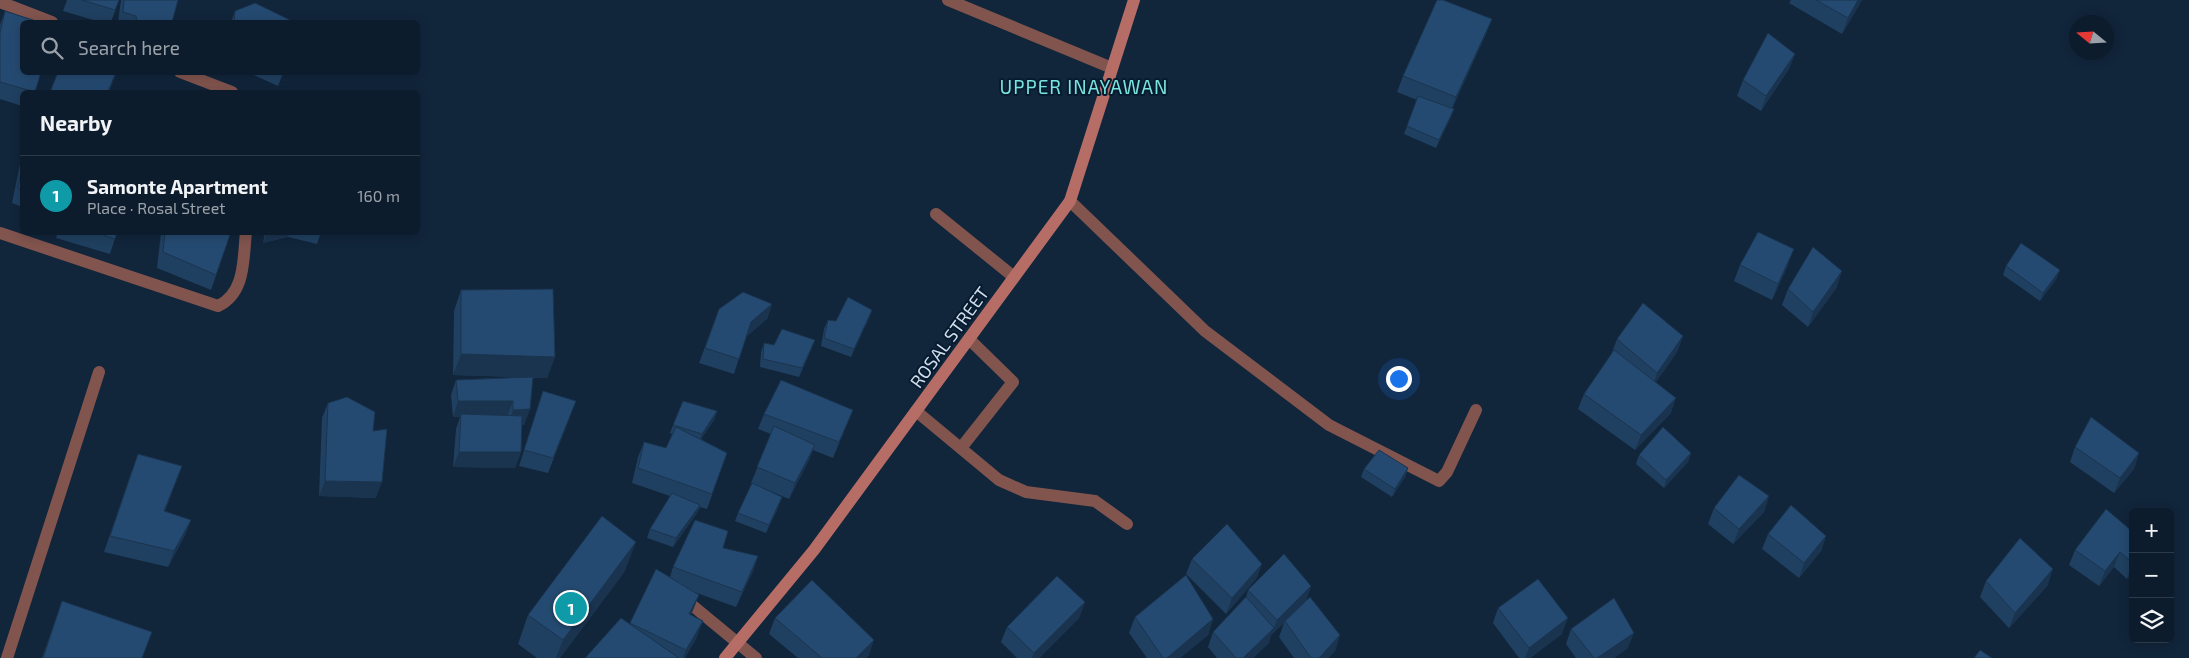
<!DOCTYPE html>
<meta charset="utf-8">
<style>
:root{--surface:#0d1c2c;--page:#162534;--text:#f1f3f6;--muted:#9aa1a9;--line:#2d3a48;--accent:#53cdc9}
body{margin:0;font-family:"Exo 2",sans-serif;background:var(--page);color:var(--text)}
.controls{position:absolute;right:15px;bottom:15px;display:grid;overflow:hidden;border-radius:8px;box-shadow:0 2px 12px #0003}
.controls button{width:45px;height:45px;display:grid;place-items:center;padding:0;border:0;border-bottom:1px solid var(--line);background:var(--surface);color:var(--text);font:25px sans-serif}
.compass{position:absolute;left:2069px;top:15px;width:45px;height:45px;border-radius:50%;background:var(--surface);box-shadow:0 2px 12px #0003;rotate:288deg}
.you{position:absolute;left:1398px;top:378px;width:18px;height:18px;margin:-12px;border:4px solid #fff;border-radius:50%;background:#1a73e8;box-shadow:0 0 0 8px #1a73e833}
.badge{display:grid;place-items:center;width:32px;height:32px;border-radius:50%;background:var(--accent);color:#fff;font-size:16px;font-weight:700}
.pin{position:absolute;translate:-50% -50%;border:2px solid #fff;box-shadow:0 1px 5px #0006}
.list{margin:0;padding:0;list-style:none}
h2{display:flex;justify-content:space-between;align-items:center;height:65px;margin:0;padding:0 20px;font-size:21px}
h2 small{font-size:16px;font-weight:400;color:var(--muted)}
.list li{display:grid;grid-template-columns:32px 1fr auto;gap:15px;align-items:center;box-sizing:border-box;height:80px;padding:0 20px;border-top:1px solid var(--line)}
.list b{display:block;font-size:19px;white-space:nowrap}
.list p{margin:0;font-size:16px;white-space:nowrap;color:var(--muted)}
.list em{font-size:16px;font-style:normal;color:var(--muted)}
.icon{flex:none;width:28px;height:28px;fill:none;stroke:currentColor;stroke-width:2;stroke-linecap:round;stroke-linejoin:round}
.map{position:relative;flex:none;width:2189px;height:658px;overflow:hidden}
.search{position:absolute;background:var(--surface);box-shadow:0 2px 12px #0003;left:20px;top:20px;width:400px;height:55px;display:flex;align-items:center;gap:12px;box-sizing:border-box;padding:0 18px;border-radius:8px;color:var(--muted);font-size:19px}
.panel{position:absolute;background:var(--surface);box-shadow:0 2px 12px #0003;left:20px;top:90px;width:400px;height:145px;border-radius:8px}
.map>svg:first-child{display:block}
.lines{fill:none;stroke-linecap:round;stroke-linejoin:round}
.lane{stroke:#82544e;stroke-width:12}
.street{stroke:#82544e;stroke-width:12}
.secondary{stroke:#b66d66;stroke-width:12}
.wall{fill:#204061}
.shaded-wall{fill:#1a344f}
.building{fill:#254a71;stroke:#1a344f}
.labels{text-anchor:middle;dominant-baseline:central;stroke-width:4;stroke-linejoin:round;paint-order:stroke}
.street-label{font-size:18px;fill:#cfdcea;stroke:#071b30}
.neighbourhood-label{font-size:19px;letter-spacing:1px;fill:#78e4df;stroke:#071b30}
</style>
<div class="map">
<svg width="2189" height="658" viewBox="0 0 2189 658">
<rect width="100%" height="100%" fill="#11253b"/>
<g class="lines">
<g class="lane">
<path d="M936,214L1014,277"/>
<path d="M916,411L999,480L1026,492L1095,501L1127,524"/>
<path d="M961,448L1013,382L969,339"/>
</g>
<g class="street">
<path d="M948,0L1112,68"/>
<path d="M0,2L52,22"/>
<path d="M180,72L232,92"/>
<path d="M1070,201L1205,331L1329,425L1439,481L1447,472L1476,410"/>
<path d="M0,233L218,306C246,293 243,258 246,232"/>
<path d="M681,596L756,658"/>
<path d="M7,658L99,372"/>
</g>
<path class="secondary" d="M725,658L814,550L1070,201L1134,0"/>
</g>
<g class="wall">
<path d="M67,0H119L111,22H100L63,11Z"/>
<path d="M121,0H178L172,22H118Z"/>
<path d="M1791,0H1862L1842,34L1789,3Z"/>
<path d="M5,11L34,92H22V106L0,99V25Z"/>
<path d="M235,11L294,22H231Z"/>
<path d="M1492,19L1486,34L1452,109L1451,117L1436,148L1404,134L1417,100L1397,92L1403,76Z"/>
<path d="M1795,54L1789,69L1761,111L1737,96L1743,80Z"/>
<path d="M247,72H284L278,86Z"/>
<path d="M22,154V207L12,203Z"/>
<path d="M58,232H117L110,254L56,238Z"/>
<path d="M161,232H231L211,290L157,268Z"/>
<path d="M265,232H321L317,244L288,237L263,243Z"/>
<path d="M1740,265H1788L1772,300L1734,281Z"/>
<path d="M2006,266L2057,278L2040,301L2003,275Z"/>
<path d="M1837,287L1808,327L1782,305L1788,289Z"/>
<path d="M461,290L555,357L547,378H533L530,409L524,425H522L521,452L515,468L453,467L456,429L460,417H453L451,395L456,380L521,377L453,375L454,311Z"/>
<path d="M772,304L767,319L746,337L734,374L699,363L719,309Z"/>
<path d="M872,310L851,357L821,346L824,329L828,320L836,321Z"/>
<path d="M1683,336L1677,352L1656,382L1671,413L1635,450L1578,409L1584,394L1611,355L1617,339Z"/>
<path d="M764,343L774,345L812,348L799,377L760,367L761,352Z"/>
<path d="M543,391L570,417L548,473L519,466Z"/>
<path d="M328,403L373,431L376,498L319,496L322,418Z"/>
<path d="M853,410L833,458L813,450L809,460L789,499L751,483L771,434L758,429L764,414Z"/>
<path d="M717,411L714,420L701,439L727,453L707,509L700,507L697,513L673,547L647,538L650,529L670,496L632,483L638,457L644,442L666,448L672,434L670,433L673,425Z"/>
<path d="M2075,447L2139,453L2134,469L2114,493L2070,462Z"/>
<path d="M1691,453L1688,462L1664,488L1636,464L1639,455Z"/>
<path d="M182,466L165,511L191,520L185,535L168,567L104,552L132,470Z"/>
<path d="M1408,468L1405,477L1392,497L1361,477L1364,469Z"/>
<path d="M1769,496L1764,512L1733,544L1708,524L1714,508Z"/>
<path d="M779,506L766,533L735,521L738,513Z"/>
<path d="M2133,532V571L2127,579L2114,567L2099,586L2069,565L2075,550Z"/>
<path d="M1768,534L1826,536L1821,551L1799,578L1762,549Z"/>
<path d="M723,548L758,556L753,571L736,607L694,592L699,595L691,615L697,637L685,658H585L586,657L630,624L656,569L670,577L673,567Z"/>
<path d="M1192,559L1262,564L1256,579L1226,614L1186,574Z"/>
<path d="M625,571L560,658H537L518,644L528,615Z"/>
<path d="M1986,581L2048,585L2009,628L1980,597Z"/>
<path d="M1311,586L1306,600L1340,635L1335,651L1328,658H1294L1279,637L1284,623L1271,635L1269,643L1253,658H1217L1208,647L1213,632L1246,598L1248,590Z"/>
<path d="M62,601L142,658H42Z"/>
<path d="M1085,602L1079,618L1039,658H1017L1001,642L1007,627Z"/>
<path d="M1498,608L1562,634L1530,658H1519L1493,623Z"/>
<path d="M1135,617L1213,619L1208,635L1180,658H1147L1129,633Z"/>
<path d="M775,618L869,655L866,658H798L769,634Z"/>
<path d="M1571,629L1628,648L1614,658H1576L1566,644Z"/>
</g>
<g class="shaded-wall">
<path d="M1858,0H1862L1842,34L1848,18Z"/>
<path d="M1492,19L1486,34L1450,113L1456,97Z"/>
<path d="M1795,54L1789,69L1761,111L1766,96Z"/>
<path d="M116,72H117L109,92H108Z"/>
<path d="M283,72H284L278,86Z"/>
<path d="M1454,109L1451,117L1436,148L1439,140Z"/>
<path d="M267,232H289L288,237L263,243Z"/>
<path d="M1794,249L1788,265L1772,300L1778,284Z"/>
<path d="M2060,270L2057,278L2040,301L2043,293Z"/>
<path d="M1842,271L1837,287L1808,327L1813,312Z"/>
<path d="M772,304L767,319L745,338L751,322Z"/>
<path d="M872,310L869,319L851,357L854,349Z"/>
<path d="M1683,336L1677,352L1652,388L1657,373Z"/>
<path d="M461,354L555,357L547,378L453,375Z"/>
<path d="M1676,398L1671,413L1635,450L1641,435Z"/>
<path d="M458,401H513L507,417L461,414L460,417H453Z"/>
<path d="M530,409L524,425H508L513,410Z"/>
<path d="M853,410L847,425L833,458L839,442Z"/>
<path d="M717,411L714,420L699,442L702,434Z"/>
<path d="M815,445L809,460L789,499L795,483Z"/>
<path d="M459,452H521L515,468L453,467Z"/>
<path d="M1691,453L1688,462L1664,488L1666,480Z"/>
<path d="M2139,453L2134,469L2114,493L2120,478Z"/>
<path d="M1408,468L1405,477L1392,497L1395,489Z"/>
<path d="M325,481L382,482L376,498L319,496Z"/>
<path d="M1769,496L1764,512L1733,544L1739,529Z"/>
<path d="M782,497L779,506L766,533L769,525Z"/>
<path d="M700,505L697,513L673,547L676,538Z"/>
<path d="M191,520L185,535L168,567L174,551Z"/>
<path d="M1826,536L1821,551L1799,578L1804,563Z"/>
<path d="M636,542L625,571L560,658H556L563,640Z"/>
<path d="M2120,552L2114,567L2099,586L2105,571Z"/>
<path d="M758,556L753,571L736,607L742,592Z"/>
<path d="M2133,563V571L2127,579Z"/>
<path d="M1262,564L1256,579L1226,614L1232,598Z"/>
<path d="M2053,569L2048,585L2009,628L2015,613Z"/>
<path d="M1311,586L1306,601L1285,621L1284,623L1271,635L1269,643L1253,658H1243L1274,628L1277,620Z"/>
<path d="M699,595L693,610L683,629L689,614Z"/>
<path d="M1085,602L1079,618L1039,658H1032L1034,653Z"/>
<path d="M1568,618L1562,634L1530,658H1525L1529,648Z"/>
<path d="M1213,619L1208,635L1180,658H1167Z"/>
<path d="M703,621L697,637L685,658H683L686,650Z"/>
<path d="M1634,633L1628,648L1614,658H1597Z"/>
<path d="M1340,635L1335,651L1328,658H1319Z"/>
<path d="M874,640L869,655L866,658H856Z"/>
</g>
<g class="building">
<path d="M82,0H119L115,10Z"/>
<path d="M124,0H178L172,22H137L136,16L123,12Z"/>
<path d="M1437,0H1443L1492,19L1456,97L1403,76Z"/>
<path d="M1816,0H1858L1848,18Z"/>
<path d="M255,3L294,22H234L235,11Z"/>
<path d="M5,11L39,22H22V72H41L35,92L0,82V33Z"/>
<path d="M1768,33L1795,54L1766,96L1743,80Z"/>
<path d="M58,72H116L108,92H50Z"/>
<path d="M1418,96L1454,109L1439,140L1407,126Z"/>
<path d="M22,165V189L18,188Z"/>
<path d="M95,232H117L115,239Z"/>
<path d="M165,232H231L216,275L163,252Z"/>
<path d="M1758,232L1794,249L1778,284L1740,265Z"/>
<path d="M2021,243L2060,270L2043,293L2006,266Z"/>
<path d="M1813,247L1842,271L1813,312L1788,289Z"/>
<path d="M553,289L555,357L461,354V290Z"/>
<path d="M743,292L772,304L751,322L739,359L705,348L719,309Z"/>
<path d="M848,297L872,310L854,349L824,338L828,320L836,321Z"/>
<path d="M1643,303L1683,336L1657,373L1617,339Z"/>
<path d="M782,329L815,340L802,368L763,359L764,343L774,345Z"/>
<path d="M1614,350L1676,398L1641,435L1584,394Z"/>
<path d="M533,377L530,409L513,410V401H458L456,380Z"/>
<path d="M781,380L853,410L839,442L764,414Z"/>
<path d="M543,391L576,401L553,458L524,450Z"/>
<path d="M347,397L375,412L373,431L387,429L382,482L325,481L328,403Z"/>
<path d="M683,401L717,411L702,434L673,425Z"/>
<path d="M461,414L522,416L521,452H459Z"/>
<path d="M2091,417L2139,453L2120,478L2075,447Z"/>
<path d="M774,426L815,445L795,483L757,467Z"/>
<path d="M676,427L727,453L712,494L638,468L644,442L666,448Z"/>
<path d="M1663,427L1691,453L1666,480L1639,455Z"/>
<path d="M1379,450L1408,468L1395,489L1364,469Z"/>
<path d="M138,454L182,466L164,511L191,520L174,551L110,536Z"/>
<path d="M1739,475L1769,496L1739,529L1714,508Z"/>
<path d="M752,483L782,497L769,525L738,513Z"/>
<path d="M672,493L700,505L676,538L650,529Z"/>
<path d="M1791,505L1826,536L1804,563L1768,534Z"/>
<path d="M2106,509L2133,532V563L2120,552L2105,571L2075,550Z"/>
<path d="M602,516L636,542L563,640L528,615Z"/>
<path d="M695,520L728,531L723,548L758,556L742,592L673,567Z"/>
<path d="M1227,524L1262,564L1232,598L1192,559Z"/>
<path d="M2020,538L2053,569L2015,613L1986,581Z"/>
<path d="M1284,554L1311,586L1277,620L1248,590Z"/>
<path d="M656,569L699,595L689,614L703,621L686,650L630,623Z"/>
<path d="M1186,575L1213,619L1167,658H1163L1135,617Z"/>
<path d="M1057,576L1085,602L1034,653L1007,627Z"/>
<path d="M1538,579L1568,618L1529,648L1498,608Z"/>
<path d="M812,580L874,640L856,658H822L775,618Z"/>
<path d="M1246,597L1274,628L1243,658H1236L1213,632Z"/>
<path d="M1310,597L1340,635L1319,658H1311L1285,621Z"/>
<path d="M1614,598L1634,633L1597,658H1594L1571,629Z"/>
<path d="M62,601L152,632L142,658H43Z"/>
<path d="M621,618L679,658H587L586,657Z"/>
<path d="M1980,650L1992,658H1974Z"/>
</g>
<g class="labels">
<g class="street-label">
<text transform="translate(949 337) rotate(-54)">ROSAL STREET</text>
</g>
<g class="neighbourhood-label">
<text x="1084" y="86">UPPER INAYAWAN</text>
</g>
</g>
</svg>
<div class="controls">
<button>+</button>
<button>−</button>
<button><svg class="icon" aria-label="layers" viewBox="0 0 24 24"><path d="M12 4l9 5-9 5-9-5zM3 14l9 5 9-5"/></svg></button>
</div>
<svg class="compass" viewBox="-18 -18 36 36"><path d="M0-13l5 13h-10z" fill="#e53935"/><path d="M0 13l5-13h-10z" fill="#9aa1a9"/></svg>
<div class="you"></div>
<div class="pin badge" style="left:571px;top:608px;background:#0f9aa8">1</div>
<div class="search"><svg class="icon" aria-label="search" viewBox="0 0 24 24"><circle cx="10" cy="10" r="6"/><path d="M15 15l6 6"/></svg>Search here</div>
<section class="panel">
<h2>Nearby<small></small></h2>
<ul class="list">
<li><span class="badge" style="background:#0f9aa8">1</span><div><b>Samonte Apartment</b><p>Place · Rosal Street</p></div><em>160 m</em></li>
</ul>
</section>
</div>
